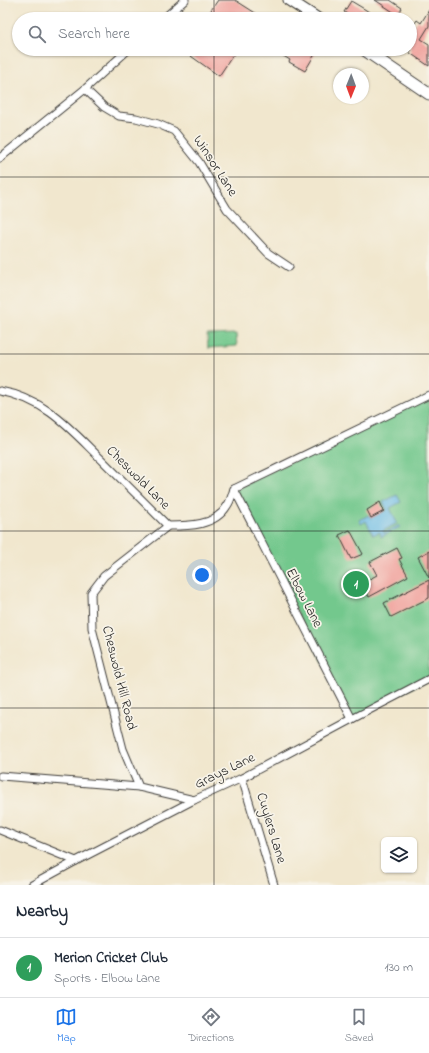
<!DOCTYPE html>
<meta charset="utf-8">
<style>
:root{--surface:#fff;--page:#f2f2f3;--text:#1f2937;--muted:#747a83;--line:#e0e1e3;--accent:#1a73e8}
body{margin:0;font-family:"Indie Flower",sans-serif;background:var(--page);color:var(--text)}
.controls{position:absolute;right:12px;bottom:12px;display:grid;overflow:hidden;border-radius:6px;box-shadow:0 1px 3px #0004}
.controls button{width:36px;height:36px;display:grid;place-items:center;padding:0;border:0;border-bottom:1px solid var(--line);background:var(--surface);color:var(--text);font:20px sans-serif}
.compass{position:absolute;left:333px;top:68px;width:36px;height:36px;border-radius:50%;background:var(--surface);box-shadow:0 1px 3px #0004;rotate:181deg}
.you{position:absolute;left:202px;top:575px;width:14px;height:14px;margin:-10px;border:3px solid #fff;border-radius:50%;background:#1a73e8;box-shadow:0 0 0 6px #1a73e833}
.badge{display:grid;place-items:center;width:26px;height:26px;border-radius:50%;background:var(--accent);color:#fff;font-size:13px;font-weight:700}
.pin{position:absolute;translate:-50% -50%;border:2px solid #fff;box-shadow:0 1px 4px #0006}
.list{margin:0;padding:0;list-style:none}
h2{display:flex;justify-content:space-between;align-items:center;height:52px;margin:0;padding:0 16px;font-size:17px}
h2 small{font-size:13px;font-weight:400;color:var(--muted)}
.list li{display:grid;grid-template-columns:26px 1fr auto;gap:12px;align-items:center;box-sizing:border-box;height:60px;padding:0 16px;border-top:1px solid var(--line)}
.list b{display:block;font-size:15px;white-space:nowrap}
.list p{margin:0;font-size:13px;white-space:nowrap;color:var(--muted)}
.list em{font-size:13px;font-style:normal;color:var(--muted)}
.icon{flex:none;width:22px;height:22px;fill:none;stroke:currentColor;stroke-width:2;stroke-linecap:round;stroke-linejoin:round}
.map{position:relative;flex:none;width:429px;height:885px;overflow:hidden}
.search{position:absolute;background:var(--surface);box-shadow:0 1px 3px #0004;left:12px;right:12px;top:12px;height:44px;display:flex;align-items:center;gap:10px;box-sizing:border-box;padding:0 14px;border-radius:22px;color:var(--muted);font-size:15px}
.sheet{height:112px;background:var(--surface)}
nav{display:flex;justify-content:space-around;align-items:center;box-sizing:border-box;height:56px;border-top:1px solid var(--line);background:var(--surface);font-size:11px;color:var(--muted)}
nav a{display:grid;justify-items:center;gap:2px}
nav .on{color:var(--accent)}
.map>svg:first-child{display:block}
.green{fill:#73c88d;stroke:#487254}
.water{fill:#6bbce6;stroke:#446c81}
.building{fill:#f09994}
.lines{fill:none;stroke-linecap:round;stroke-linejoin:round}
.street-casing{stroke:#3c3a37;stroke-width:9}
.primary-casing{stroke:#3c3a37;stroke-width:13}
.street{stroke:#fff;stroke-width:7}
.primary{stroke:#fff;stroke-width:11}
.grid{fill:none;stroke:#1c1c1c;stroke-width:1;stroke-opacity:0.55}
.labels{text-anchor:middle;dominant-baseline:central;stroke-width:3.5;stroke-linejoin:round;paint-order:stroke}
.street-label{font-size:14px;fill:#1c1c1c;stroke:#f7f3e8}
</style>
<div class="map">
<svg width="429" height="885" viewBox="0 0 429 885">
<rect width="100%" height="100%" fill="#f7f3e8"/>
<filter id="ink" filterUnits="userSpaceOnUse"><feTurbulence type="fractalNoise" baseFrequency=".025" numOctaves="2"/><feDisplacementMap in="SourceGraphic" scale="8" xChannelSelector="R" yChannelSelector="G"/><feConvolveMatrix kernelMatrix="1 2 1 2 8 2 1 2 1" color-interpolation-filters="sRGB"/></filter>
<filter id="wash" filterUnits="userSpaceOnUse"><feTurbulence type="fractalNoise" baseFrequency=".012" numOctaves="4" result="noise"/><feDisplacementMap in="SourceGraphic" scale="16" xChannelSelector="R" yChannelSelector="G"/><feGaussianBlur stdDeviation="0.9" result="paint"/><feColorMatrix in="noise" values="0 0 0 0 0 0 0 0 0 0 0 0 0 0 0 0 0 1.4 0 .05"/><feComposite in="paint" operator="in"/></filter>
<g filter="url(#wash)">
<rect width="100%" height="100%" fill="#f1e7ce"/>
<g class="green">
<path d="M236,334L237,346L208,348L207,335Z"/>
<path d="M429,395V679L352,719L234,489Z"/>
</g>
<path class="water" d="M397,495L401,502L390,508L397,523L383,531L384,533L399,525L400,527L381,537L380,532L373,535L366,521L361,524L359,520L369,515L371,518L387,510L383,502Z"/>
<g id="blocks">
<g class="building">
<path d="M218,0H235L257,14L254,19H212L207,16Z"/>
<path d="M375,0H390L402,8L398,15Z"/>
<path d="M351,1L366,10L379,19H355L344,12Z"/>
<path d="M429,10V26L421,39L429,44V66L410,53V31L417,20L421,23Z"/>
<path d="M181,49H237L219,76Z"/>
<path d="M272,49H318L305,71L289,62L290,60Z"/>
<path d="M380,502L384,511L371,518L367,510Z"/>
<path d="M350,530L363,554L351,559L339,535Z"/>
<path d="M397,548L402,558L399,559L408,576L369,597L362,583L377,575L370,562Z"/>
<path d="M429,551V578L418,557Z"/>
<path d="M429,580V598L391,617L384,603Z"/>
</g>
</g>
</g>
<g filter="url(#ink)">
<use href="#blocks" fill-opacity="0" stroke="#3c3a37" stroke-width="1"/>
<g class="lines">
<defs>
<g id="street">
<path d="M163,19L185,0"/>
<path d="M85,89L104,107L119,116L136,118L158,124L174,131L199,162L227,209L268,253L289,267"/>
<path d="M0,158L85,89L129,49"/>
<path d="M0,391C46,399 71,430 102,460C124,482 146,504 168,526C189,526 215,526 227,506C231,501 232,494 234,489L429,395"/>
<path d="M234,489L352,719"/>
<path d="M168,526L104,576L91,593L92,628L123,749L139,787L194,800"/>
<path d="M1,776L139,787"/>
<path d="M242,778L274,885"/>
<path d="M0,830L76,861"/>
<path d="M32,885L76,861L194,800L242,778L352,719L429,679"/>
</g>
<g id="primary">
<path d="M289,0L318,19"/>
<path d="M363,49L429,94"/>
</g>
</defs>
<use href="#street" class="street-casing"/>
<use href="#primary" class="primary-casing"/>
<use href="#street" class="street"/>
<use href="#primary" class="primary"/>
</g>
</g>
<path class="grid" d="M214,0V19M214,49V885M0,177H429M0,354H429M0,531H429M0,708H429"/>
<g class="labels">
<g class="street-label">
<text transform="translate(215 166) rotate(57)">Winsor Lane</text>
<text transform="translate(138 478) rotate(45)">Cheswold Lane</text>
<text transform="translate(304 598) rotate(63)">Elbow Lane</text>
<text transform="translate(119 678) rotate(76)">Cheswold Hill Road</text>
<text transform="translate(225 771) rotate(-26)">Grays Lane</text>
<text transform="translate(271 828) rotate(73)">Cuylers Lane</text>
</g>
</g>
</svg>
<div class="controls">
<button><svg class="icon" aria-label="layers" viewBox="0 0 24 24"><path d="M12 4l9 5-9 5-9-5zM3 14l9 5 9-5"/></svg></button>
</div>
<svg class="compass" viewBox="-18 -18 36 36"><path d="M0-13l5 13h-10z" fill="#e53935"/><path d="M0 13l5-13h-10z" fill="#747a83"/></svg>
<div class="you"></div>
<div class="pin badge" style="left:356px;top:584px;background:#2e9e5b">1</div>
<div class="search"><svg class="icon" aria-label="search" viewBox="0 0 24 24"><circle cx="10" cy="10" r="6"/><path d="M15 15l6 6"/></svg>Search here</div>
</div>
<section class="sheet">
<h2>Nearby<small></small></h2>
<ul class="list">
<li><span class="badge" style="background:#2e9e5b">1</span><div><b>Merion Cricket Club</b><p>Sports · Elbow Lane</p></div><em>130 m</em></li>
</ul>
</section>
<nav>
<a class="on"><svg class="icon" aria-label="map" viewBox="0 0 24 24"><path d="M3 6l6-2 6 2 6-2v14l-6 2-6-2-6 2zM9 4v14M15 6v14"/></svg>Map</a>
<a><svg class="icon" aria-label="directions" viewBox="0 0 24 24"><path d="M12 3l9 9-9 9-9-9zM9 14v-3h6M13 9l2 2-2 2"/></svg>Directions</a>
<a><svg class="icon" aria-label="saved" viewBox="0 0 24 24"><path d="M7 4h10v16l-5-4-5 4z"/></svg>Saved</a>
</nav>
